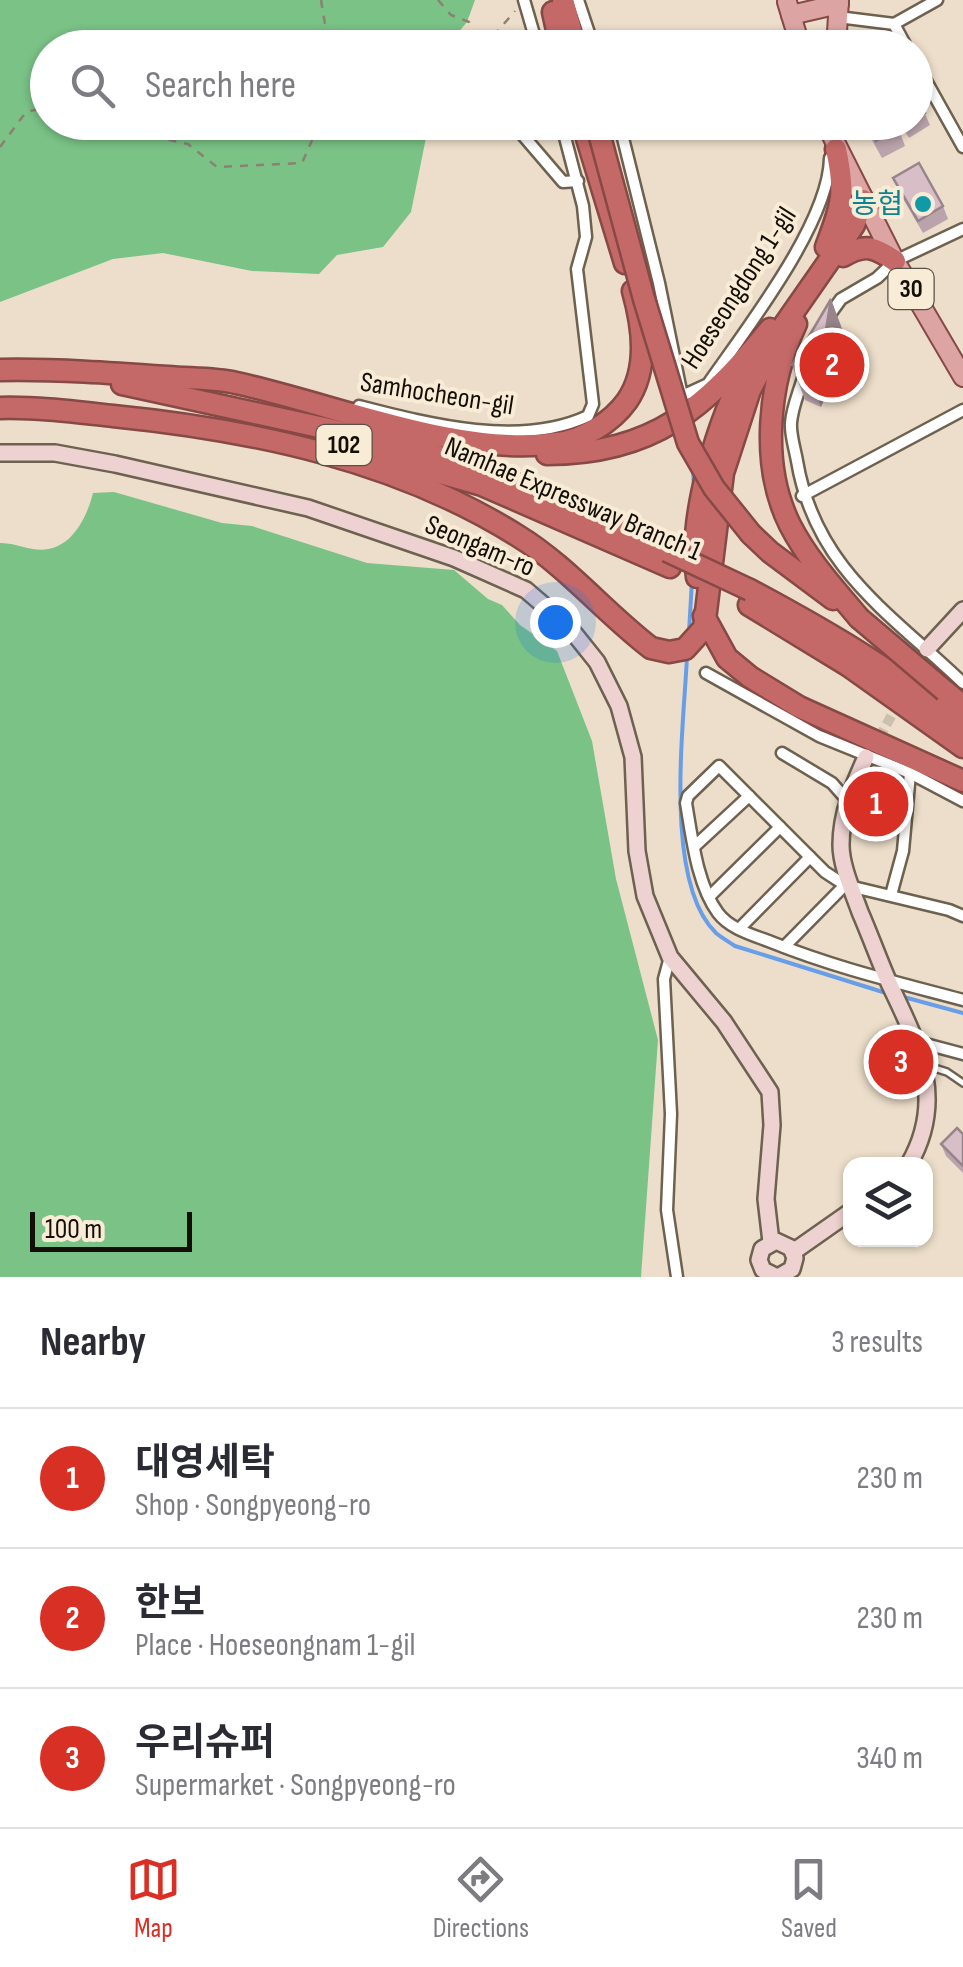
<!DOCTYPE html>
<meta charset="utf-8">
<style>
:root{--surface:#fff;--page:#f7f7f7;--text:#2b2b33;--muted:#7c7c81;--line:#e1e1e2;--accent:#d93025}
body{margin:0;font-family:"Sofia Sans Condensed","Noto Sans KR",sans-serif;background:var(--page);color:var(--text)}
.controls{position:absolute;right:30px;bottom:30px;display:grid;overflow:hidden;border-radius:20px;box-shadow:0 2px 8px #0004}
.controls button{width:90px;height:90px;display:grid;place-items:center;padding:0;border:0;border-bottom:2px solid var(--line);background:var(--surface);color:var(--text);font:50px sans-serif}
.scale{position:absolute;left:30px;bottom:25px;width:162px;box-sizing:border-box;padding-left:10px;border:5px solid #130e07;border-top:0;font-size:28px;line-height:35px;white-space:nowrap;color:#130e07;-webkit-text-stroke:8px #f9ecd7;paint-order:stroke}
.you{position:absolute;left:555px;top:622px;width:35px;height:35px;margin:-25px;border:8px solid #fff;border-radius:50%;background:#1a73e8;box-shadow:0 0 0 15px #1a73e833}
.badge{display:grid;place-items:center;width:65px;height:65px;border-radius:50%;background:var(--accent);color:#fff;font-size:32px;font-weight:700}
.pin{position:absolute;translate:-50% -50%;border:5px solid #fff;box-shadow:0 2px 10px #0006}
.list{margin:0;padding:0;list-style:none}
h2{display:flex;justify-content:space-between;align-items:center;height:130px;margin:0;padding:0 40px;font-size:42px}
h2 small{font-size:32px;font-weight:400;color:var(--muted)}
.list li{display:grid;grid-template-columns:65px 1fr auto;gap:30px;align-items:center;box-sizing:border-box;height:140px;padding:0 40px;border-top:2px solid var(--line)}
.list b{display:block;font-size:38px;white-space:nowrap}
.list p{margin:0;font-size:32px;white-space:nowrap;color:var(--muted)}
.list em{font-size:32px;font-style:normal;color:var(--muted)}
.icon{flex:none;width:55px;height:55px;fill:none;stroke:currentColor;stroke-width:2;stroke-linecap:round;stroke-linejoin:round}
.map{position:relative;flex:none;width:963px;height:1277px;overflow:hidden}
.search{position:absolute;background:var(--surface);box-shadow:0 2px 8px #0004;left:30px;right:30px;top:30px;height:110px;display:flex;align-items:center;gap:25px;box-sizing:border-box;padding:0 35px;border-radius:55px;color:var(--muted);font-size:38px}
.sheet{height:550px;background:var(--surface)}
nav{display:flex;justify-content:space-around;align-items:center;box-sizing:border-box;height:140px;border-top:2px solid var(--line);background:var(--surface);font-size:28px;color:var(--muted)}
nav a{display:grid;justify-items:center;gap:5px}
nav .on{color:var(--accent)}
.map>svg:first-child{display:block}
.green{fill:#7ac286}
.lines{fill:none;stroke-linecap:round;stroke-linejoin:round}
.stream{stroke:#679ee7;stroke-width:4}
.street-tunnel{stroke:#cbbfad;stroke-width:10;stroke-dasharray:10 5;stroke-linecap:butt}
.lane-casing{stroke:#6d614f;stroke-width:10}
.street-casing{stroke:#6d614f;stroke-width:15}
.secondary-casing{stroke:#6d614f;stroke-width:20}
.primary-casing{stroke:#864945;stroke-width:22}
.highway-casing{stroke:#864945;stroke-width:25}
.path{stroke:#8b8173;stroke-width:2.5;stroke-dasharray:8 8;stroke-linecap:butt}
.lane{stroke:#fff;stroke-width:5}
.street{stroke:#fff;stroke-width:10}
.secondary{stroke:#edd2d1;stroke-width:15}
.primary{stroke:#dca5a4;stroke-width:18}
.highway{stroke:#c46967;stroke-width:20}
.highway-bridge-casing{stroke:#864945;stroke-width:25;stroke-linecap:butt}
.highway-bridge{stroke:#c46967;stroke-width:20}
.wall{fill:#baa3ab}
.shaded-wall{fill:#97858b}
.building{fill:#d8bec7;stroke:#97858b;stroke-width:2.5}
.culture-dot{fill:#0f9aa8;stroke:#f9ecd7;stroke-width:4}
.labels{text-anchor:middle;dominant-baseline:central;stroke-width:8;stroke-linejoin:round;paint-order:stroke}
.shield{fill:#f9ecd7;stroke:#585145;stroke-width:2.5}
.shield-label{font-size:25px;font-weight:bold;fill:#130e07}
.culture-label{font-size:28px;fill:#0d838f;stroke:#f9ecd7;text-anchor:end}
.street-label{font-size:28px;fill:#130e07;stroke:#f9ecd7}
</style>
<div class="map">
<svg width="963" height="1277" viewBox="0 0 963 1277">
<rect width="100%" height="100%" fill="#ecdeca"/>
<g class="green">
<path d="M0,0H475L467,22L446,47L48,48V122L429,123L411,212L383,247L337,255L319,274L252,271L163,253L113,259L0,302Z"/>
<path d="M114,492L222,523L252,526L367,563L454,570L488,599L502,605L520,625L557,651L592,741L616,879L658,1040L641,1277H0V543C12,543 21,547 33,549C68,555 86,521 93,493Z"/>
</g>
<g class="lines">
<g class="stream">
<path d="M693,468L694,488"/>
<path d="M689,632L692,581"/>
<path d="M687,656C684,725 663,882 716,933C722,938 729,942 735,946L886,993"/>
<path d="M900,996L963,1013"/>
</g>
<path class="street-tunnel" d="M872,751L900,700"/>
<defs>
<path id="lane" d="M928,1066L947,1072L963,1083"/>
<g id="street">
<path d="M524,0L538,48"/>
<path d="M578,0L594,48"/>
<path d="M838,17L894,24L937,0"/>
<path d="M894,24L907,48"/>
<path d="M916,63L963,147"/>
<path d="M619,122L659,283L682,396L708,384C746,329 829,223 830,158"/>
<path d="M515,126L563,182L578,181"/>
<path d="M621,128L640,122"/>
<path d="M828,317L841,299L877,278L895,261L963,229"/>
<path d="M803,378C799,392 792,408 791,423C790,434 795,449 797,461C815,568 890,613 963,683"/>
<path d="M359,406C429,424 520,448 588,416L593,404L577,269L586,237L583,206L561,122"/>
<path d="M802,496L963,410"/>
<path d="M706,673L819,736L910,773L963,801"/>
<path d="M782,753L832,783L847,800"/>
<path d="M695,846L749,796"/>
<path d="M845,885L825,872L719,766L688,796L686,803C692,837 697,885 718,913C730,929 753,935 771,942C836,968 896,982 963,1000"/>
<path d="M891,895L903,851L910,773"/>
<path d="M709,897L780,827"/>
<path d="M739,929L810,857"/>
<path d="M784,947L845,885L949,910L963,916"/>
<path d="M670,957L664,979L671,1114L667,1210L677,1277"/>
<path d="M918,1042L963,1054"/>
</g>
<g id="secondary">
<path d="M0,453H55L115,464L308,508L454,558L526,590L569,627L597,662L619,706L633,757L637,851L645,896L670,957L724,1022L770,1092L772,1125L766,1199L771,1242"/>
<path d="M927,649L963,610"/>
<path d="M866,757C853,786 841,813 841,845C841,866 853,892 860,912C870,935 879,960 889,983C918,1044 947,1098 909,1164"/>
<path d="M793,1252L850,1212"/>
<path d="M777,1277L763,1270L759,1260L762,1249L776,1241L791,1248L795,1258L792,1269L778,1277"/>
</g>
<g id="primary">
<path d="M787,2L801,48"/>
<path d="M791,15L839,4"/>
<path d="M836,48L839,0"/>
<path d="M825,122L895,261L963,377"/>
</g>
<g id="highway">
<path d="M563,0L576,48"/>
<path d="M553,12L561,48"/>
<path d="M582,122L625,263"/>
<path d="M826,247C842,204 846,195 836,149"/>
<path d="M843,256C865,243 875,247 895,261"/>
<path d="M796,324C768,383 760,465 790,525C808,560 834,588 859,618"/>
<path d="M0,370C56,369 112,373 168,377C190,379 214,378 236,383C334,404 457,457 557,443C583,440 612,422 627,401C649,369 643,327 633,291"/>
<path d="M122,384L411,447L554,497L667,551"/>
<path d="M0,408C38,407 76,412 113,416C253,430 397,460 518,536C567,566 605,613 651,648L669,652L685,649L704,628L723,473L750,390L785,324L854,225L863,200"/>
<path d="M338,444L482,485L670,567"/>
<path d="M547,454C654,454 705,408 770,329"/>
<path d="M751,534L770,552L833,599"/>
<path d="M697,577C688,518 718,418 748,366"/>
<path d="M750,590C823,629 899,673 963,726"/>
<path d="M749,605L849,666L963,747"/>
<path d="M704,616L727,658L750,677L799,707L963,781"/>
<path d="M945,691L963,706"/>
</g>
</defs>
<use href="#lane" class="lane-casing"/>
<use href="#street" class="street-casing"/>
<use href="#secondary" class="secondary-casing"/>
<use href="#primary" class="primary-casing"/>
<use href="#highway" class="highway-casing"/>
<g class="path">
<path d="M321,0L329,48"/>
<path d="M438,0L451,15L469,22L480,48"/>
<path d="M483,48L515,11"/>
<path d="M126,122L136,133L188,144L217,167L302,163L320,122"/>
<path d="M0,147L26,112L48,107"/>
</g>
<use href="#lane" class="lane"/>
<use href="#street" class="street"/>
<use href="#secondary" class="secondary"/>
<use href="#primary" class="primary"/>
<use href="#highway" class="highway"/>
<defs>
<g id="highway-bridge">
<path d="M596,122L644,299L688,443L714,488L751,534"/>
<path d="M667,551L750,590"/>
<path d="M859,618L945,691"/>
</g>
</defs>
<use href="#highway-bridge" class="highway-bridge-casing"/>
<use href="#highway-bridge" class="highway-bridge"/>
</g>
<g class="wall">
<path d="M916,94L930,125L909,138L899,122H916Z"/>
<path d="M862,122H896L905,146L882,158Z"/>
<path d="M893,178L943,206L948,219L923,233L898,190Z"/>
<path d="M844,334L843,339L845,340L858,374L854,396L829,388L821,407L805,400L792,365Z"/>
<path d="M963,1134V1173L946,1156L941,1144Z"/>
</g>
<g class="shaded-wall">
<path d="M831,299L844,334L839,361L825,336Z"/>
<path d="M845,340L858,374L854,396L841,361Z"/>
<path d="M816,354L829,388L821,407L808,372Z"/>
</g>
<g class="building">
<path d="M916,94L925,113L916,119Z"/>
<path d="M866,122H896L899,128L876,141Z"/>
<path d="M919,163L943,206L918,221L893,178Z"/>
<path d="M831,299L825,336L845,340L841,361L816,354L808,372L792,365Z"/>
<path d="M957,1128L963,1134V1166L941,1144Z"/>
</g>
<circle class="culture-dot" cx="923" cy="204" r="10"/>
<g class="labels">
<g class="shield">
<rect x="888.5" y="269" width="45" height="40" rx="8"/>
<rect x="316.5" y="425" width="55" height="40" rx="8"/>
</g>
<g class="shield-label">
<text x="911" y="289">30</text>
<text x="344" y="445">102</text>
</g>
<g class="culture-label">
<text x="903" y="204">농협</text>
</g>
<g class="street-label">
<text transform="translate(739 288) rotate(-57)">Hoeseongdong 1-gil</text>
<text transform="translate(437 394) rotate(9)">Samhocheon-gil</text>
<text transform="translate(573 499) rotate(23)">Namhae Expressway Branch 1</text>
<text transform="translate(480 546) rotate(23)">Seongam-ro</text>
</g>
</g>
</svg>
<div class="controls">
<button><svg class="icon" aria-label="layers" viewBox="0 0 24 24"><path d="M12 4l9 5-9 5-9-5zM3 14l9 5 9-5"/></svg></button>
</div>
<div class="scale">100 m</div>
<div class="you"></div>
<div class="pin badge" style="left:876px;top:804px">1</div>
<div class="pin badge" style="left:832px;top:365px">2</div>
<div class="pin badge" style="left:901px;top:1062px">3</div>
<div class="search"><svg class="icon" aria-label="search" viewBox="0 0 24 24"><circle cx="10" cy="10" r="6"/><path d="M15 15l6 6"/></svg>Search here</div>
</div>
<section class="sheet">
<h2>Nearby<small>3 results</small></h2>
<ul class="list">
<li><span class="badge">1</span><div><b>대영세탁</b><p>Shop · Songpyeong-ro</p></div><em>230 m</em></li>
<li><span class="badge">2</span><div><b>한보</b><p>Place · Hoeseongnam 1-gil</p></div><em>230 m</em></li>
<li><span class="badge">3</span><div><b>우리슈퍼</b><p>Supermarket · Songpyeong-ro</p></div><em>340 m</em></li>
</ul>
</section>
<nav>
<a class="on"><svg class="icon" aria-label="map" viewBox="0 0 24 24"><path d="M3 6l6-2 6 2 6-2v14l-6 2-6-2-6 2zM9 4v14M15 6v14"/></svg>Map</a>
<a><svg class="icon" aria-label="directions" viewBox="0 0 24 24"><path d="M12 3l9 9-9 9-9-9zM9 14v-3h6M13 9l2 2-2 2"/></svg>Directions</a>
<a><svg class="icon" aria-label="saved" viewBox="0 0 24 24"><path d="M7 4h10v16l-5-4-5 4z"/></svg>Saved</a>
</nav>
